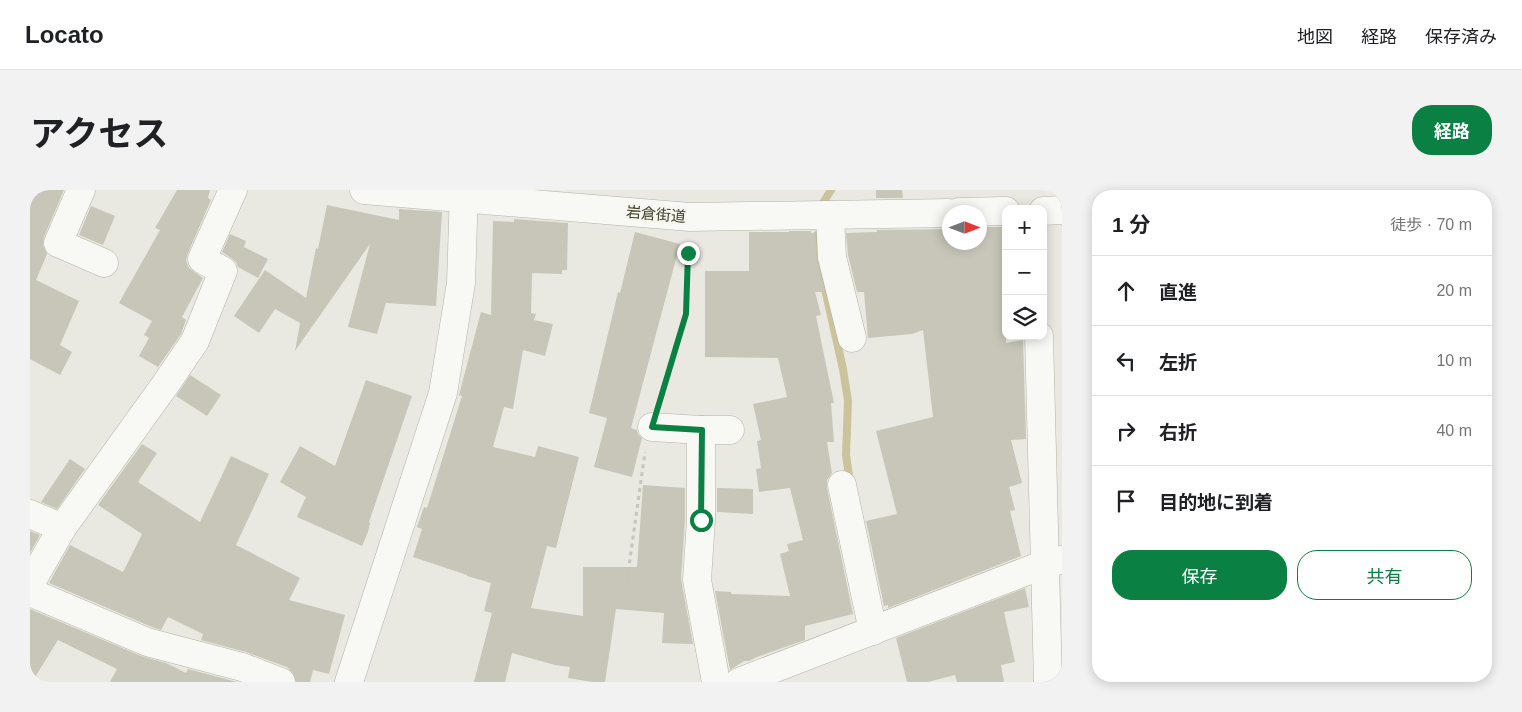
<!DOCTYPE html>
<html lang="ja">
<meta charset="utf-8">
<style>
:root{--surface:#fff;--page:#f2f2f2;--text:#202124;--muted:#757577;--line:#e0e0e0;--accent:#0b8043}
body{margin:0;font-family:Helvetica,"Noto Sans JP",sans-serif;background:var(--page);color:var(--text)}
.controls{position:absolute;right:15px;top:15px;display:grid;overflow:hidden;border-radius:10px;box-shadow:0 2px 12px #0003}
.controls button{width:45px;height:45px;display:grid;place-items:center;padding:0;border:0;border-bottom:1px solid var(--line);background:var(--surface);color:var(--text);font:25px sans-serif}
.compass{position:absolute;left:912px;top:15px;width:45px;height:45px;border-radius:50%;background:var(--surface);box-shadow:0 2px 12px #0003;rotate:90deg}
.stop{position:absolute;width:15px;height:15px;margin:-11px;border:4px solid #0b8043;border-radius:50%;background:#fff}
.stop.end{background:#0b8043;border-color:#fff;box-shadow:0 1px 5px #0008}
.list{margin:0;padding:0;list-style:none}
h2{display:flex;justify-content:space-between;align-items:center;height:65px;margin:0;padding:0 20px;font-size:21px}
h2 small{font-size:16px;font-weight:400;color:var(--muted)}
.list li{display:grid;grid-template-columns:32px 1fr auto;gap:15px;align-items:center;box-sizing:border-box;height:70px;padding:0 20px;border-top:1px solid var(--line)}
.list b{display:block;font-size:19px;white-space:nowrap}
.list em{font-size:16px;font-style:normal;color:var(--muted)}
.actions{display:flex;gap:10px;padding:15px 20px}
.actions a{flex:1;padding:11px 0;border:1px solid var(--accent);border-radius:20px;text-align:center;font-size:18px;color:var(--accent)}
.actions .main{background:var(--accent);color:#fff}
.icon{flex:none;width:28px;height:28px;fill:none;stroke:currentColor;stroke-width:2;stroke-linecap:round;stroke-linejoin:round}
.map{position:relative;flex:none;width:1032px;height:492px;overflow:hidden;border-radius:20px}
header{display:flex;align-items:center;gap:30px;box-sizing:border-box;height:70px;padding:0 25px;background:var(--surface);border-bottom:1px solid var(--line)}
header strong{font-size:24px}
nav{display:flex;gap:28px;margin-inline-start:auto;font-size:18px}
.intro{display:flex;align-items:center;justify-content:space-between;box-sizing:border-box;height:120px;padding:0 30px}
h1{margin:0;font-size:35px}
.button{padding:12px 22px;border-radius:20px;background:var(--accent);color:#fff;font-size:18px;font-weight:700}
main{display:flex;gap:30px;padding:0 30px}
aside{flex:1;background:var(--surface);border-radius:20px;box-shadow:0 2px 12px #0003}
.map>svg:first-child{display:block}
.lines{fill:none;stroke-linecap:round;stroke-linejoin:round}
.stream{stroke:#cac39c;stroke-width:8}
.building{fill:#c7c6b8}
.minor-casing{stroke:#b4b3a6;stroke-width:29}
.path{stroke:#c5c5bb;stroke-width:3;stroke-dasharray:4 4;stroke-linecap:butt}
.minor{stroke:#f8f8f4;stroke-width:28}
.route{stroke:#0b8043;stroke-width:6}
.labels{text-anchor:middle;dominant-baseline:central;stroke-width:4.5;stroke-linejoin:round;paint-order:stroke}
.street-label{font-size:15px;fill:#424129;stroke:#f7f7f1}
</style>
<header>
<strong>Locato</strong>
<nav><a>地図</a><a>経路</a><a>保存済み</a></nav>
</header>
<div class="intro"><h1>アクセス</h1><a class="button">経路</a></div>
<main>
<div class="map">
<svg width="1032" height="492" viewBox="0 0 1032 492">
<rect width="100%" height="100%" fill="#eae9e1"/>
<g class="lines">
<g class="stream">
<path d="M793,13L801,0"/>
<path d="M787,45L788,68L813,179L818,211L816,265L820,292"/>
</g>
</g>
<g class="building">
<path d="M6,0H34L14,47L13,55L17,64L6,90L49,111L30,155L42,162L30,185L0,169V15Z"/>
<path d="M147,0H180L178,8L181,10L158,63L156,70L159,78L173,88L152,127L156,130L151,144L128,177L109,166L119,148L114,145L122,131L89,113L130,40L125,38Z"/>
<path d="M846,0H872L873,8H846Z"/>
<path d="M297,15L369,30V19L412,22L406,116L356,113L347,144L318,137L340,54L265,161L270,133L245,119L229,143L204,126L235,80L276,108L286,58L288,59Z"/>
<path d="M61,16L85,26L73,55L49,45Z"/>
<path d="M484,29L538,33L537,80H532V84L502,83L501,123L506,124L504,130L523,134L515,166L493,160L483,219L474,217L463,257L505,267L508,256L549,267L526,358L517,356L501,418L553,426V377H607L613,295L655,298V329L651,389L663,454L632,453L634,423L586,419L575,492H563L538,488L540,477L525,475L482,463L475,492H444L462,423L454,421L461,393L437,386V385L383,367L392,339L387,337L394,317L397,318L432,206L429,205L451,122L461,125L463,31L484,32Z"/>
<path d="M950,37H976V153L993,150L996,249L981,250L992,293L979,297L985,320L980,321L991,366L858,418V415L854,416L836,331L867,324L846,241L903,227L893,140L882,144L838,148L834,102H827L818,65L816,43L847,42V40L920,39V52H950Z"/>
<path d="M759,41H781V43H785L787,71L795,102H785L791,125L786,126L804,213H801L804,252H797L802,283L797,290V298L823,424L775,436V450L727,467L719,471H714L700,480L685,401L701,402V404L760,406L750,364L759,361L757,354L773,350L760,298L729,302L726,279L731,278L727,251L731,250L723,214L757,207L748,168L675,167V81H719V42H759Z"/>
<path d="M605,42L650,54L601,238L607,240L608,244L612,248L602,287L564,277L577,228L559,223L588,102L590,103Z"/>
<path d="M200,44L216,51L214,57L238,69L228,88L208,77L206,72L201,68L192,62Z"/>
<path d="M160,185L191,205L177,226L146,206Z"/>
<path d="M336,190L382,206L339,332L340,333L338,342L332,356L267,327L276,307L250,292L270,256L305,276Z"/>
<path d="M112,254L127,263L108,292L170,332L201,266L239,284L206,355L270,388L259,410L315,425L299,484L283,480L280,492H266L263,483L257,477L216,462L171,450L173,444L138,427L131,440L122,437L19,393L40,355L93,382L112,344L68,315Z"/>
<path d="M40,269L55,279L27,319L11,312Z"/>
<path d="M687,298L723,299V324L687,322Z"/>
<path d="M0,341L10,345L0,363Z"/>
<path d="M995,398L999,417L974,422L985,472L971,475L974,492H927L925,485L898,492H877L866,448Z"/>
<path d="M0,419L111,466L136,473L156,483L158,479L207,492H80L87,479L28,450L2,492H0Z"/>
</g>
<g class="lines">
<defs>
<g id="minor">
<path d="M51,0L28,53L74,73"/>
<path d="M334,0L660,27L919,23"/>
<path d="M1013,21L1032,20"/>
<path d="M929,22L976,21"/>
<path d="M800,25L802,67L822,148"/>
<path d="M1009,146L1018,492"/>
<path d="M622,237L671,240H700"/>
<path d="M671,240V330L667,390L686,492"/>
<path d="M812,295L843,441"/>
<path d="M0,324L32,338"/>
<path d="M0,394L32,338L135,195L165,151L193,81L172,69L203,0"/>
<path d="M0,402L117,452L212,477L251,492"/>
<path d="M319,492L413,203L431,93L434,0"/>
<path d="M709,492L1015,374L1030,370"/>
</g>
</defs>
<use href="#minor" class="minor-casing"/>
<g class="path">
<path d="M630,211L656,124L659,53"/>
<path d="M595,405L615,262"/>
</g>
<use href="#minor" class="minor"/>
</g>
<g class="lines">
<path class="route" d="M658,63L656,124L622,237L672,240L671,330"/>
</g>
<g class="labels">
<g class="street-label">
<text transform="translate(626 24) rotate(5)">岩倉街道</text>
</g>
</g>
</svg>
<div class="controls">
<button>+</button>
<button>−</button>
<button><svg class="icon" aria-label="layers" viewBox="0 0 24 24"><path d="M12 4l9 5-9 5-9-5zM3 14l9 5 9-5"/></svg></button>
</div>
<svg class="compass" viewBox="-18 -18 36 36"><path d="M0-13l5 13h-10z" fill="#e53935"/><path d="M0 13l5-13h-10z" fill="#757577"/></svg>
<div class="stop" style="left:671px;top:330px"></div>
<div class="stop end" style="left:658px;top:63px"></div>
</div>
<aside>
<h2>1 分<small>徒歩 · 70 m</small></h2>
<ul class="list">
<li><svg class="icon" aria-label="ahead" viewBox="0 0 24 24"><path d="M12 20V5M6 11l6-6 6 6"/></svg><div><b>直進</b></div><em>20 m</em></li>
<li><svg class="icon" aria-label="left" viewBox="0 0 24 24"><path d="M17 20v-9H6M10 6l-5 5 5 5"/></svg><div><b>左折</b></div><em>10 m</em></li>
<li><svg class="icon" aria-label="right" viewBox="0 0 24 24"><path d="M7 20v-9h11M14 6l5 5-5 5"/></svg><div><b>右折</b></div><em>40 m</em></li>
<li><svg class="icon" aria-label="arrive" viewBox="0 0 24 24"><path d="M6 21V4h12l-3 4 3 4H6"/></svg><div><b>目的地に到着</b></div></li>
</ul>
<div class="actions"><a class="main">保存</a><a>共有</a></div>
</aside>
</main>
